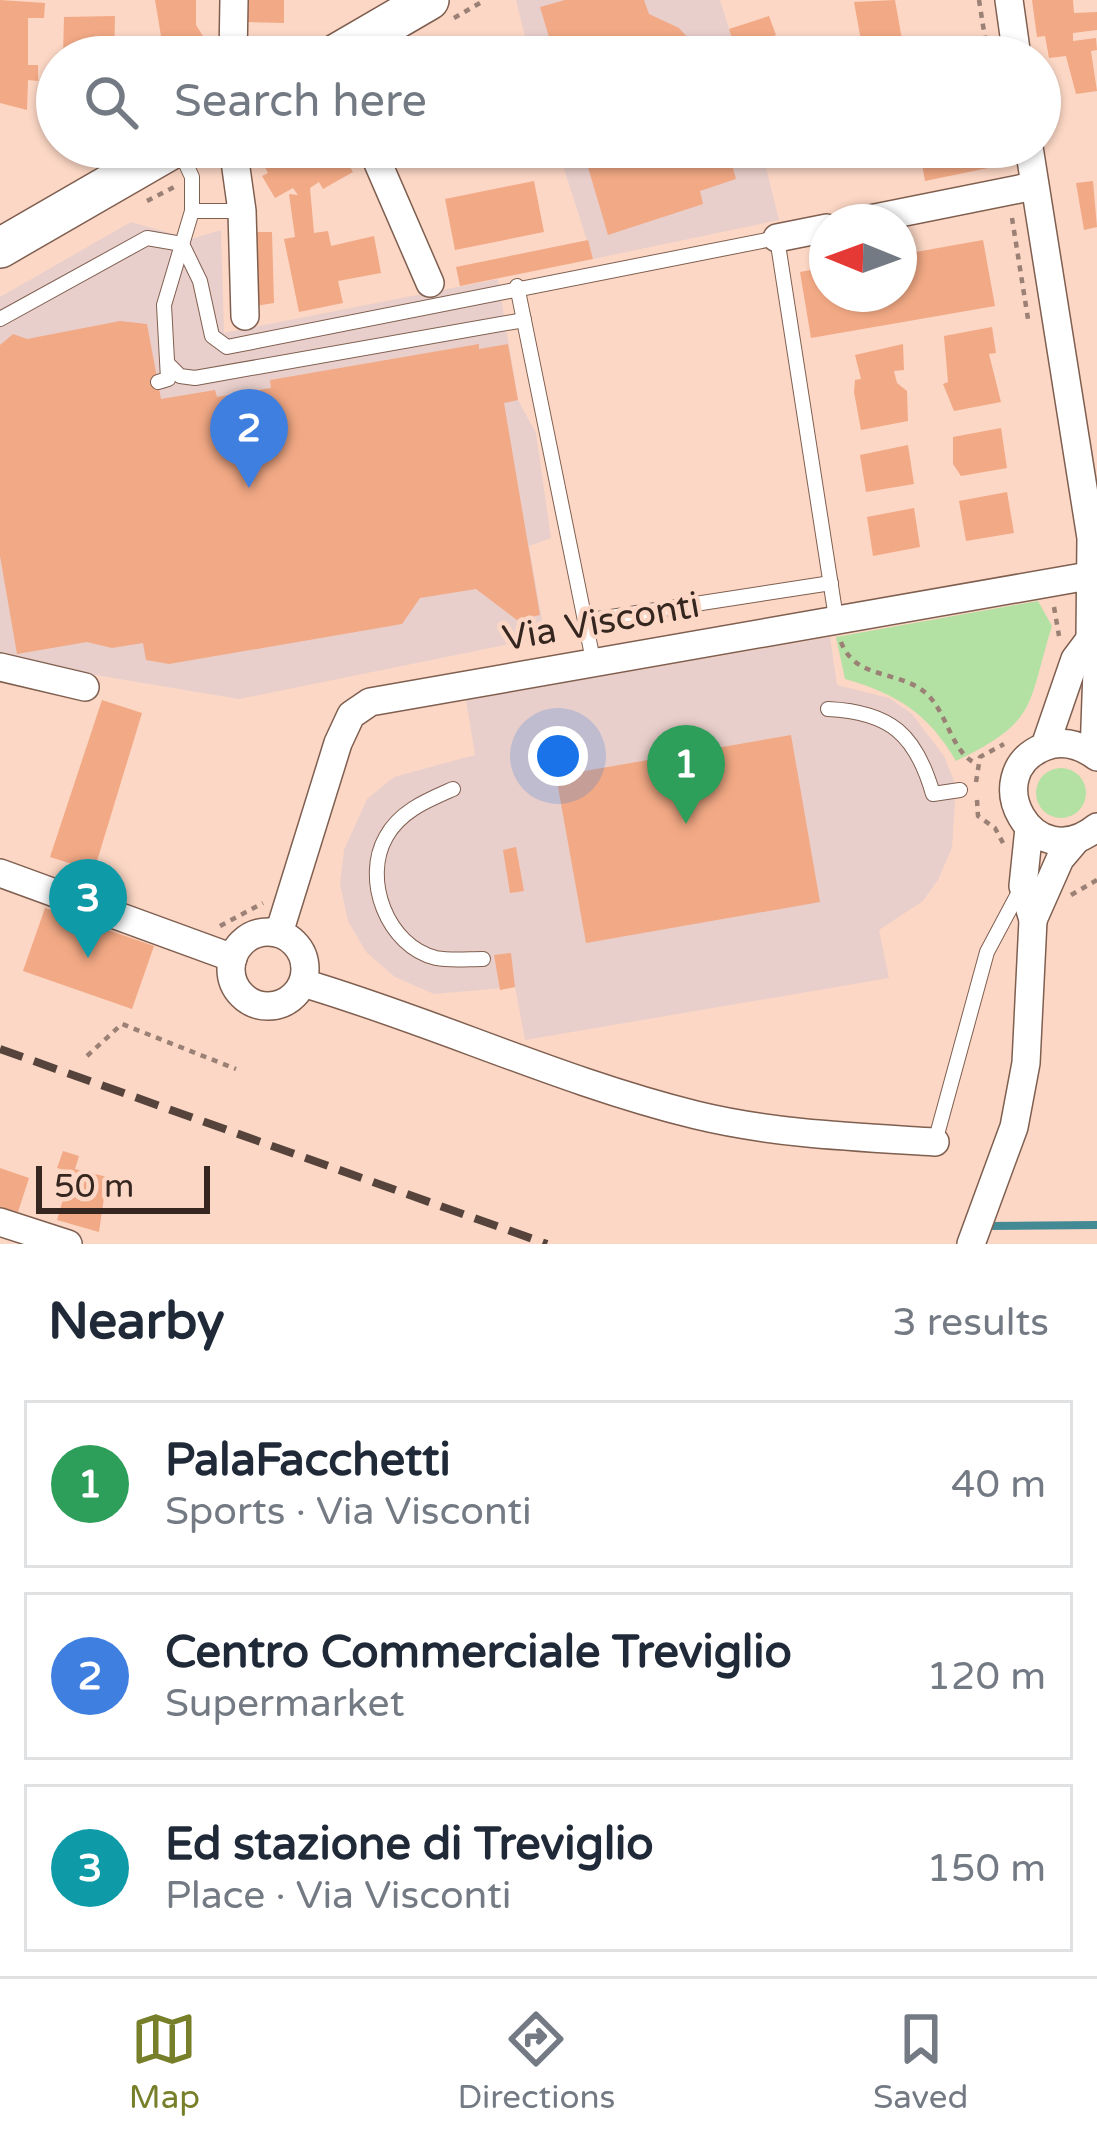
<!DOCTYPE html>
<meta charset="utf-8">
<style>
:root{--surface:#fff;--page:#f2f2f3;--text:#1f2937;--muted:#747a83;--line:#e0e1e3;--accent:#787f2a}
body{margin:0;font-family:"Varela Round",sans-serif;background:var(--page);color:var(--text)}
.compass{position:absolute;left:809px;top:204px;width:108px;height:108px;border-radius:50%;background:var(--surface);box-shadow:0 3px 9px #0004;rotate:271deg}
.scale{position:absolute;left:36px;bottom:30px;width:174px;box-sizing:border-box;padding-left:12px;border:6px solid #352720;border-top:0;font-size:33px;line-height:42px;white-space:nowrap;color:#352720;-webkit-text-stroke:9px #fcd7c5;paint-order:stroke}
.you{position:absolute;left:558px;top:756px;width:42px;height:42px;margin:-30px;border:9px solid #fff;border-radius:50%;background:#1a73e8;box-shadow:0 0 0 18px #1a73e833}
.badge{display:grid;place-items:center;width:78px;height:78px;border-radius:50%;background:var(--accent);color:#fff;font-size:39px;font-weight:700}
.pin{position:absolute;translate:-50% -99px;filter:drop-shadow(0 3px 6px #0008)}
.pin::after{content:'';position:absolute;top:63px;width:42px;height:36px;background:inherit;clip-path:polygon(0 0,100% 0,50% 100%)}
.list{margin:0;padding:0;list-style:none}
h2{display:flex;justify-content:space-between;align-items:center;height:156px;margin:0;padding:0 48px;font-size:51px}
h2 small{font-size:39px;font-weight:400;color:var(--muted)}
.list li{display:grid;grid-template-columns:78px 1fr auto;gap:36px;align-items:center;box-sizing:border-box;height:168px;margin:0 24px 24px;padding:0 24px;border:3px solid var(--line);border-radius:0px}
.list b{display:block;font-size:45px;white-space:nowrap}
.list p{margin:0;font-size:39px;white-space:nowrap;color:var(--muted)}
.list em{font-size:39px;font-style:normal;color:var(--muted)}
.icon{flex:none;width:66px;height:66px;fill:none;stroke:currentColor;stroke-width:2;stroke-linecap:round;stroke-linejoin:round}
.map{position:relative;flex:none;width:1097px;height:1244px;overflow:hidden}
.search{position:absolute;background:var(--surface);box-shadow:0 3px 9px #0004;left:36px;right:36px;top:36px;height:132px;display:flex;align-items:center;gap:30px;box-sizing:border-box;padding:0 42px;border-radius:66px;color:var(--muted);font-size:45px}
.sheet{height:732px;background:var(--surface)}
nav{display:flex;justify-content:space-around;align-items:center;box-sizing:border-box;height:168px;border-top:3px solid var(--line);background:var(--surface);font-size:33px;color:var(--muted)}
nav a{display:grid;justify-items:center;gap:6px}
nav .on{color:var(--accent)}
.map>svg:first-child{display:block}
.commercial{fill:#e9cfcb}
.green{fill:#b3e0a3}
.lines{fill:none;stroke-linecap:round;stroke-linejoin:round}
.stream{stroke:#448a95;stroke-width:8}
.building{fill:#f2a985}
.lane-casing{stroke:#7f5f50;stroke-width:16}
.street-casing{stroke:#7f5f50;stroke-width:30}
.secondary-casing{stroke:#7f5f50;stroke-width:42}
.path{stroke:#9b8175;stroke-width:4.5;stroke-dasharray:6 6;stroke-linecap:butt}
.lane{stroke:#fff;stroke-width:14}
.street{stroke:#fff;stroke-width:27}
.secondary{stroke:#fff;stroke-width:39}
.rail{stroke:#56443c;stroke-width:8;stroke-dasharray:24 12;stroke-linecap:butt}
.labels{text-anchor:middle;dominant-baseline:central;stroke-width:9;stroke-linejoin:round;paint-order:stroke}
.street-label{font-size:36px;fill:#352720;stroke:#fcd7c5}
</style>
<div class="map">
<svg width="1097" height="1244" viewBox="0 0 1097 1244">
<rect width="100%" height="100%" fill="#fcd7c5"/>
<g class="commercial">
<path d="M516,0H720L738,57H530Z"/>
<path d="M557,147H761L779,220L593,259Z"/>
<path d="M131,222L191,239L221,230L224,333L498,279L518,400L536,433L551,538L529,546L545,637L239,699L0,659V297Z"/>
<path d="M830,637L837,685L889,698L912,714L944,756L956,786L952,848L938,880L923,901L879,930L889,978L525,1040L515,987L434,994L395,977L366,952L348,921L340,884L344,850L367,799L394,777L475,755L466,700Z"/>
</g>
<g class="green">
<path d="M1038,601L1052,626C1027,706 1039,721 956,761C928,713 897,694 845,679L836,637Z"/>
<circle cx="1061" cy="793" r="25"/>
</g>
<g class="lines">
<path class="stream" d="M985,1226L1097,1225"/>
</g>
<g class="building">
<path d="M0,0L45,3L44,18H28V65H38V81L28,80L27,110L0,103Z"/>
<path d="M155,0H196V25L206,41L180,57H161L155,47L162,42Z"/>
<path d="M244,0H284V23L244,22Z"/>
<path d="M565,0H644L649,14L679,28L705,57H555L540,7Z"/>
<path d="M895,0L905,57H864L854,2Z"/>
<path d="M1032,0H1073L1074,13L1097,12V30L1073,33V41L1096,38L1097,50L1091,51L1097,91L1076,94L1066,56L1049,58L1045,36L1037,37Z"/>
<path d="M115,16L114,57H63L64,17Z"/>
<path d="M769,16L776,35L735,48L729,29Z"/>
<path d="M274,147H338L353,172L323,189L319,182L310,188L314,233L328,231L331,246L374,236L381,273L338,281L343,303L299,312L284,239L295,237L289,194L298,195L293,188L275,198L262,176L268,173L259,156Z"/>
<path d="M582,147H727L736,179L700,191L703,204L608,235Z"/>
<path d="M919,147H984L988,168L925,181Z"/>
<path d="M534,181L544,232L455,250L445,199Z"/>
<path d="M1093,181L1097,227L1084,230L1076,183Z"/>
<path d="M253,232H272L274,303L255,306Z"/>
<path d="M588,240L593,259L460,286L456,267Z"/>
<path d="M983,240L995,306L811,338L800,272L827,267V294H899V255Z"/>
<path d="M120,321L147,324L161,399L215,390L217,397L271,388L270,380L479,344V349L508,344L518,400L504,403L540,615L517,620L476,589L420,598L402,624L169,664L146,660L143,643L112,648L87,642L17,654L0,556V345L13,334L27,339Z"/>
<path d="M992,327L996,353L989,354L1001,402L954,411L943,384L948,382L944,336Z"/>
<path d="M903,344L904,370L894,371L897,383L907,391L908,421L861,430L854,392L855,380L861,379L855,355Z"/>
<path d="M1001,428L1007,468L961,476L953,464V437Z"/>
<path d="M908,445L914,484L866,492L860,455Z"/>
<path d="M1007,492L1014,533L966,541L959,501Z"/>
<path d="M914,508L920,547L873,556L867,517Z"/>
<path d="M102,700L142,713L94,871L50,857Z"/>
<path d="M791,735L820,902L586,943L556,776Z"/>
<path d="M516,847L524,891L510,893L503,850Z"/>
<path d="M45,908L154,946L132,1009L23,971Z"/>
<path d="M511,953L515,987L500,990L494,955Z"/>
<path d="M63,1151L79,1156L75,1169L107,1177L99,1232L57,1220L71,1172L57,1168Z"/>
<path d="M0,1168L29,1178L18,1212L0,1207Z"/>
</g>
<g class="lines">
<defs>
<g id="lane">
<path d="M179,149L192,177V211H242"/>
<path d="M517,286L593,660"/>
<path d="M0,319L147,238L182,244L200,281L212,336L227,347L777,238L836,618"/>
<path d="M169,365L180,376L195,378L524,320"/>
<path d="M158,382L168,379L164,305L192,211"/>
<path d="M585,621L831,583"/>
<path d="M828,709C891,712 916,735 933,794L960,790"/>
<path d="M453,789C428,800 400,811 386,837C362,879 387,946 436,958C451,961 468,959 483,959"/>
<path d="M935,1142L987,952L1020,890"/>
</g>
<g id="street">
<path d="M1009,0L1017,57"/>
<path d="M233,57L234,0"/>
<path d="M233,147L242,211L245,316"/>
<path d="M371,147L430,283"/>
<path d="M1029,147L1091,538L1090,639L1097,658"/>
<path d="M855,222L1034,186"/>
<path d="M777,238L827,228"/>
<path d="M0,667L85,687"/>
<path d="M1045,746L1075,659L1090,639"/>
<path d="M1094,754L1097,670"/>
<path d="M1097,757C1081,745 1063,739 1044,747C977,774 1033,879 1097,827"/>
<path d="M0,873L233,958"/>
<path d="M1033,920L1060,859L1077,839"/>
<circle cx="268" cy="969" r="37"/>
<path d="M279,933L338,743L351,715L370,702L1094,575"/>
<path d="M303,983C435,1022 562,1082 696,1115C774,1134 855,1137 935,1142"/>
<path d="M0,1222L68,1244"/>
<path d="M971,1244L1014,1127L1026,1063L1033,920L1023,886L1029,828"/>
</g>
<g id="secondary">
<path d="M331,57L429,0"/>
<path d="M0,248L175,147"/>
</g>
</defs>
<use href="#lane" class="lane-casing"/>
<use href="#street" class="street-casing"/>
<use href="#secondary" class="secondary-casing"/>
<g class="path">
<path d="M979,0L988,57"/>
<path d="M454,18L485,0"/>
<path d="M275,57L302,41"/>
<path d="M1001,147L1004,165"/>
<path d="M147,201L174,187"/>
<path d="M1012,218L1028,319"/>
<path d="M1054,607L1059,636"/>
<path d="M841,642C856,681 899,669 927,694C947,713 952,752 975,763"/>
<path d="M976,782L980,757L1004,744"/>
<path d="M977,800L978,816L995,828L1003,843"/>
<path d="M1071,895L1097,880"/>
<path d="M220,926L263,903"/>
<path d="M87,1056L122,1024L236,1069"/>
</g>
<use href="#lane" class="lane"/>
<use href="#street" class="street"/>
<use href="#secondary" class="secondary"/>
<path class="rail" d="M0,1049L547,1244"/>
</g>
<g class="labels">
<g class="street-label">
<text transform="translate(601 622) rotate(-10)">Via Visconti</text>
</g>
</g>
</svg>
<svg class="compass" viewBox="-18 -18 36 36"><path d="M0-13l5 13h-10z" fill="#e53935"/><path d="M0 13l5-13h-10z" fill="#747a83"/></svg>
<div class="scale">50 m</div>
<div class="you"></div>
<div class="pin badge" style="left:686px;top:824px;background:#2e9e5b">1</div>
<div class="pin badge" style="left:249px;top:488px;background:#3f7fe0">2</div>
<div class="pin badge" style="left:88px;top:958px;background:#0f9aa8">3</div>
<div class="search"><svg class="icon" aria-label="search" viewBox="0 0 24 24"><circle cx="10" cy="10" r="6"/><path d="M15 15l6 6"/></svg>Search here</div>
</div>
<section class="sheet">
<h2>Nearby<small>3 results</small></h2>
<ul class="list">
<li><span class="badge" style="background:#2e9e5b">1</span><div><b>PalaFacchetti</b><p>Sports · Via Visconti</p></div><em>40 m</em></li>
<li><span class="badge" style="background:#3f7fe0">2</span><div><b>Centro Commerciale Treviglio</b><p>Supermarket</p></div><em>120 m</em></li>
<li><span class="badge" style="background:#0f9aa8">3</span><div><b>Ed stazione di Treviglio</b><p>Place · Via Visconti</p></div><em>150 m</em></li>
</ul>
</section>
<nav>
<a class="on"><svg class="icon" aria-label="map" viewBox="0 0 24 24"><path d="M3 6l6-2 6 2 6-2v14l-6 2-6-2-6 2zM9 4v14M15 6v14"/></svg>Map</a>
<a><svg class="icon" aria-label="directions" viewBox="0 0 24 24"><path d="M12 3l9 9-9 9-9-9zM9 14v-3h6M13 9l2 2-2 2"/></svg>Directions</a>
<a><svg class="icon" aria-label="saved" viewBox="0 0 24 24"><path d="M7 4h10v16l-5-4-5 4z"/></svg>Saved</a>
</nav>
